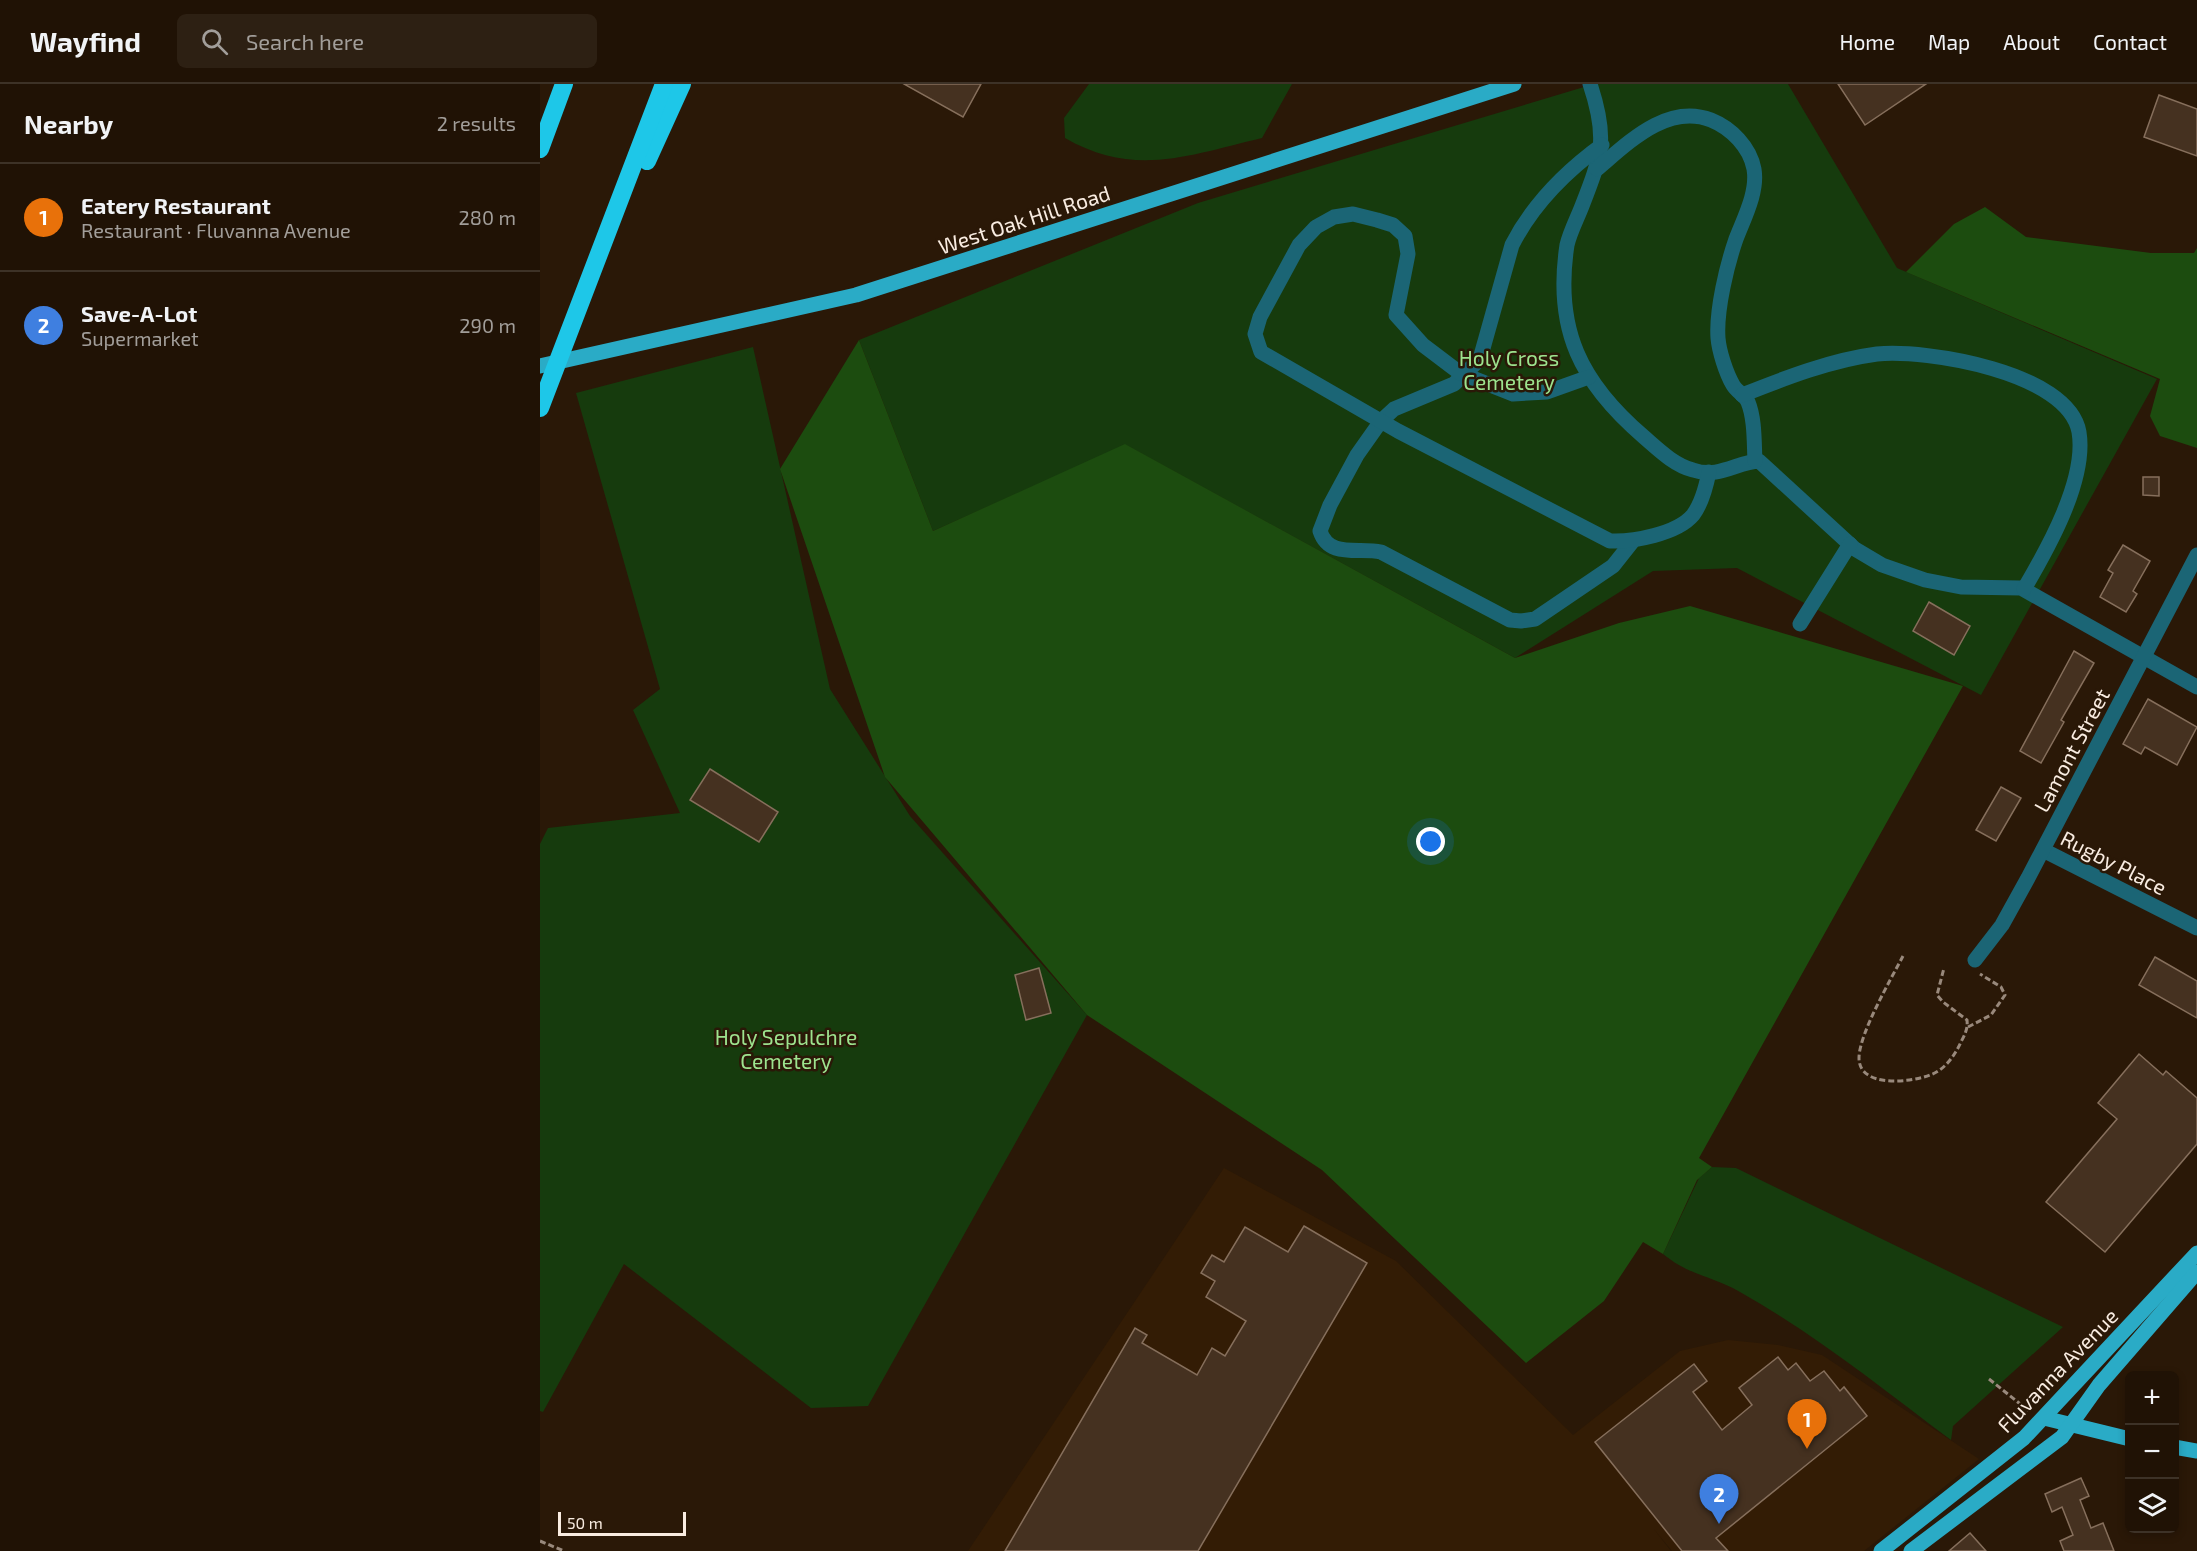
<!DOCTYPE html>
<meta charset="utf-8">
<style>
:root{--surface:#201205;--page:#2d2013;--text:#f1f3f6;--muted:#a29e9a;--line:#3d3227;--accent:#2563eb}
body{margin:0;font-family:"Exo 2",sans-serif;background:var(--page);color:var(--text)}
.controls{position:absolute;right:18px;bottom:18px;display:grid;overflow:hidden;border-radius:9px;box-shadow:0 3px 9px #0003}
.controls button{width:54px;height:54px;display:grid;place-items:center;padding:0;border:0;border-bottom:2px solid var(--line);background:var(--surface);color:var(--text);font:30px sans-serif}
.scale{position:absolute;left:18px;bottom:15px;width:128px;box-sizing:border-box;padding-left:6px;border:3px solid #f9ece1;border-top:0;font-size:16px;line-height:21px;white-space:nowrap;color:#f9ece1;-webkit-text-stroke:4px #2a1807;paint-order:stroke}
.you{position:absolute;left:891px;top:758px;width:21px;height:21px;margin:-15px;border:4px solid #fff;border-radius:50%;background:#1a73e8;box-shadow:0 0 0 9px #1a73e833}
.badge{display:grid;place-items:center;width:39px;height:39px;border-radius:50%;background:var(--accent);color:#fff;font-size:20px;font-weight:700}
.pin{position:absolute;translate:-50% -50px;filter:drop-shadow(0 2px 3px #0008)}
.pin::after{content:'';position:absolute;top:32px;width:21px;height:18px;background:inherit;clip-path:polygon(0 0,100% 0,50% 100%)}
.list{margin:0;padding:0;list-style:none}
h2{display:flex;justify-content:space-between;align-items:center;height:78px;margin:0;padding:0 24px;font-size:26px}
h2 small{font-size:20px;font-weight:400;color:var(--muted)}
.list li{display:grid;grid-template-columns:39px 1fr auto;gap:18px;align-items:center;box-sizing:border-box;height:108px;padding:0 24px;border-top:2px solid var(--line)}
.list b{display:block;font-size:22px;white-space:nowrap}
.list p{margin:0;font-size:20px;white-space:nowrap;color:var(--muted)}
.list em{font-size:20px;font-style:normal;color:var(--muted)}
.icon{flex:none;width:33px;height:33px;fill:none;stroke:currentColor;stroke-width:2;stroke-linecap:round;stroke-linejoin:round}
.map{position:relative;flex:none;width:1657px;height:1467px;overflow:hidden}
header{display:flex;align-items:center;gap:36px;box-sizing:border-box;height:84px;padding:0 30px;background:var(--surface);border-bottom:2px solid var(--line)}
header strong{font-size:28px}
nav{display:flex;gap:33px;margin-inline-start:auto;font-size:21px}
.search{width:420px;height:54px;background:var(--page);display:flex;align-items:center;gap:15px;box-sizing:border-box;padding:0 21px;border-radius:9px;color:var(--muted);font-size:22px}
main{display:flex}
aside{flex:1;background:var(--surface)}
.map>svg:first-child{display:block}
.built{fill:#331c05}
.green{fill:#163b0d}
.forest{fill:#1c4c0f}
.building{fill:#453120;stroke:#866f5c;stroke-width:1.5}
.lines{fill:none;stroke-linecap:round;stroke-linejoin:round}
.path{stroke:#99897c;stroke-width:3;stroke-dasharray:6 3;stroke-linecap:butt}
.minor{stroke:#1b6575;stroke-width:15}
.major{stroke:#2aabc6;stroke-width:15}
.highway{stroke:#1ec7e8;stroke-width:18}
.labels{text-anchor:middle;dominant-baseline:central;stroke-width:5;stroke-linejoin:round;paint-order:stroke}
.street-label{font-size:21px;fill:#f9ece1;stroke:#2a1807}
.park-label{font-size:21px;fill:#9de38e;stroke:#2a1807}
</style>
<header>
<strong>Wayfind</strong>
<div class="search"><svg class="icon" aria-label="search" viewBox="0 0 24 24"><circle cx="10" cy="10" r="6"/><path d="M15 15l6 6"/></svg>Search here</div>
<nav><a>Home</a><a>Map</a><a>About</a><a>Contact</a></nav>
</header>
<main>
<aside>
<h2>Nearby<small>2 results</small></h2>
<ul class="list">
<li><span class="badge" style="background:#e8710a">1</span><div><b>Eatery Restaurant</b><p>Restaurant · Fluvanna Avenue</p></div><em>280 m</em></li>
<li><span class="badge" style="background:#3f7fe0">2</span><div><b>Save-A-Lot</b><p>Supermarket</p></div><em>290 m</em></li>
</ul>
</aside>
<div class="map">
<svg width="1657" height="1467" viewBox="0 0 1657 1467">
<rect width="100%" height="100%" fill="#2a1807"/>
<path class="built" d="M684,1084L856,1177L1033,1351L1140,1267L1188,1256L1238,1261L1282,1271L1439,1375L1324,1467H1132L1113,1444L1131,1467H428Z"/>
<g class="green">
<path d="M549,0H752L722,54C650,71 594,94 525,54L524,34Z"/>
<path d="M1054,0H1248L1357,184L1617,295L1441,611L1197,484L1113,487L975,574L586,361L393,447L319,256L658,119Z"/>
<path d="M213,263L290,605L370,732L547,931L328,1322L271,1324L84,1180L3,1328L0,1327V760L8,744L140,729L93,626L120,605L36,309Z"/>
<path d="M1172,1083L1196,1084L1523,1243L1413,1342L1411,1356C1343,1305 1275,1250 1200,1208C1173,1192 1150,1192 1123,1170L1159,1094Z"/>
</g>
<g class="forest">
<path d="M1445,123L1486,153L1611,169H1654L1657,164V364L1620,352L1610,332L1620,295L1366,188L1414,140Z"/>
<path d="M319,256L393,447L585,360L975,574L1079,539L1150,522L1423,602L1159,1074L1172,1083L1157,1096L1123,1170L1103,1158L1064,1217L986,1279L782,1086L547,931L345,693L240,385Z"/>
</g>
<g class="building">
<path d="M364,0H441L423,33Z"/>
<path d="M1298,0H1386L1325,41Z"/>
<path d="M1619,11L1657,25V72L1604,53Z"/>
<path d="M1603,393H1619V412L1603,411Z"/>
<path d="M1583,461L1610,477L1593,507L1597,510L1586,528L1560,513L1573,489L1568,486Z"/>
<path d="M1389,518L1430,542L1414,571L1373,547Z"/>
<path d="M1534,567L1554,579L1521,636L1524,638L1501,679L1480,667Z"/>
<path d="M1608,615L1657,643L1637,681L1605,663L1601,670L1583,660Z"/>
<path d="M170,685L238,728L219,758L150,716Z"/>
<path d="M1461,703L1481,714L1456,757L1436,746Z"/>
<path d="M1615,873L1657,897V934L1599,901Z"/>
<path d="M499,884L511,929L486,936L475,891Z"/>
<path d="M1599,970L1623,991L1626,987L1657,1014V1060L1565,1168L1506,1118L1577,1035L1558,1019Z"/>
<path d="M764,1142L827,1179L658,1467H465L595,1244L607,1251L602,1259L657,1291L672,1264L685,1272L706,1237L666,1213L675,1197L661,1189L672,1171L684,1178L705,1143L748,1168Z"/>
<path d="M1238,1273L1248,1286L1256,1279L1270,1297L1284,1287L1300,1307L1304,1303L1327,1332L1176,1454L1188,1467H1142L1055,1358L1154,1280L1167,1297L1153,1308L1182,1346L1212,1321L1199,1304Z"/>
<path d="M1541,1394L1549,1412L1540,1416L1551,1444L1563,1439L1574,1467H1524L1520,1457L1533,1451L1522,1423L1512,1428L1505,1410Z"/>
<path d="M1430,1449L1446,1467H1409Z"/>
</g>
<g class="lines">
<g class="path">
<path d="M1363,872C1351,895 1319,950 1319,974C1319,1005 1373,998 1390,991C1405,986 1415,971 1421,958C1425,950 1428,945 1427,936L1403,918L1397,911L1404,884"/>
<path d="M1428,943L1451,931L1465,911L1461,903L1440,890"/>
<path d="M1449,1295L1489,1327"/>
<path d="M0,1457L24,1467"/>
</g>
<g class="minor">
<path d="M1050,0C1068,54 1062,71 1042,122C1037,135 1030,148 1027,161C1014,246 1041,299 1104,353C1119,366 1134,381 1153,386C1179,395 1197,378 1219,377L1315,465L1342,481L1385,496L1421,503L1481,504L1657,603"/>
<path d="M1062,61C1025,88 993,120 972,161L940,275L914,300L854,325L841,337L817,371L790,421L780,447C789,475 819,463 841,468L970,536L981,537L995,535L1073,482L1092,458"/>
<path d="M1057,85C1088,59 1127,19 1171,36C1191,44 1210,63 1214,85C1218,108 1204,134 1196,155C1187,181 1176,226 1178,254C1179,267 1186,289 1193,301C1197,308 1205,311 1208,318C1215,335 1214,359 1215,377"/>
<path d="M1049,293L1007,308L973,310L920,289L883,261L856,231L868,170L865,152L853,141L837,136L813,130L794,133L776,143L759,161L720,233L715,250L721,268L858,347L1070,457C1093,458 1137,450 1153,431C1162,419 1166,403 1169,388"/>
<path d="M1202,311C1245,294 1291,276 1337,270C1386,265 1528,288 1539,348C1547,396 1507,466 1484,505"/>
<path d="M1260,540L1310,460"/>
<path d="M1503,766L1657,844"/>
<path d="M1435,876L1462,841L1488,794L1657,471"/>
</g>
<g class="major">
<path d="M0,282L316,211L974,0"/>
<path d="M1504,1334L1590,1355"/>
<path d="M1634,1363L1657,1367"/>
<path d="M1341,1467L1484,1354L1657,1169"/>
<path d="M1371,1467L1522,1353L1559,1301L1657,1188"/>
</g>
<g class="highway">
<path d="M0,65L24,0"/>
<path d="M107,77L142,0"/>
<path d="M0,324L124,0"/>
</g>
</g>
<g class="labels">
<g class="street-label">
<text transform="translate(484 135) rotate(-18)">West Oak Hill Road</text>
<text transform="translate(1531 666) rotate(-62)">Lamont Street</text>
<text transform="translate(1574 778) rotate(27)">Rugby Place</text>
<text transform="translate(1517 1286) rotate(-46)">Fluvanna Avenue</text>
</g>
<g class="park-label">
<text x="969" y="273">Holy Cross<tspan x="969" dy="24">Cemetery</tspan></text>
<text x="246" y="952">Holy Sepulchre<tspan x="246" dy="24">Cemetery</tspan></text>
</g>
</g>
</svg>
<div class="controls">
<button>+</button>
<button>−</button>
<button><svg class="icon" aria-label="layers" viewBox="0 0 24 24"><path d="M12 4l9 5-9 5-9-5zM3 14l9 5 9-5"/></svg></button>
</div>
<div class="scale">50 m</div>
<div class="you"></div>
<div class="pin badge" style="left:1267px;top:1365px;background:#e8710a">1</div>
<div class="pin badge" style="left:1179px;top:1440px;background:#3f7fe0">2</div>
</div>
</main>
